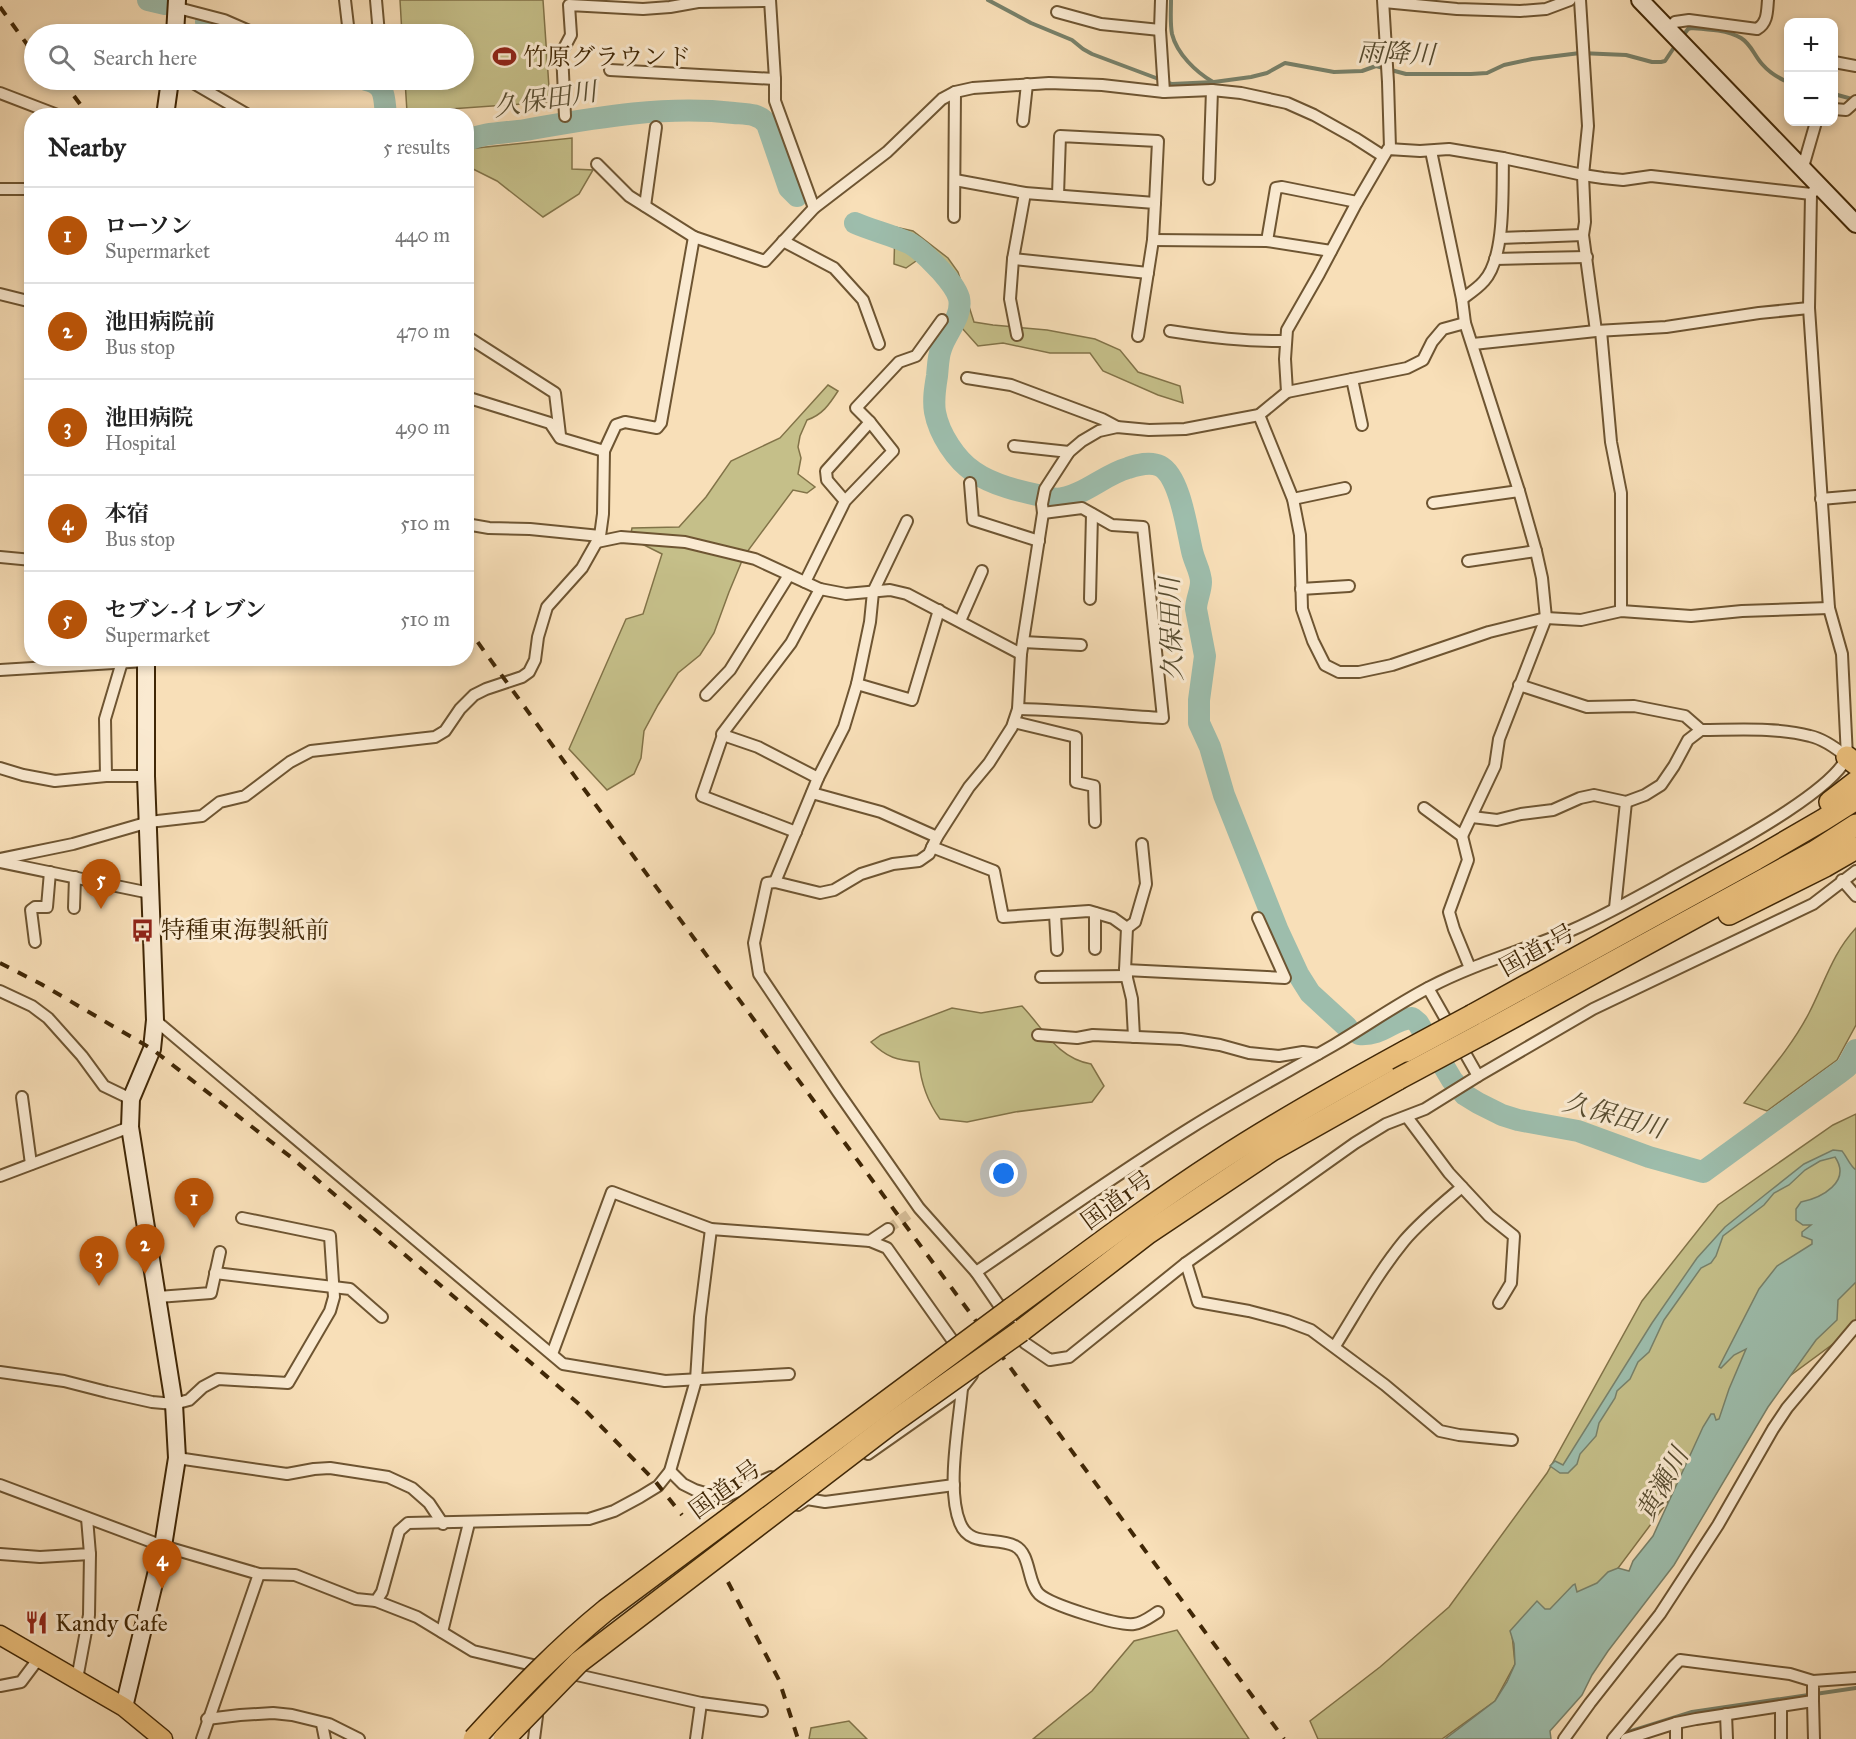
<!DOCTYPE html>
<meta charset="utf-8">
<style>
:root{--surface:#fff;--page:#f6f6f6;--text:#222;--muted:#767676;--line:#e0e0e0;--accent:#b45309}
body{margin:0;font-family:"IM FELL Great Primer","Noto Serif JP",serif;background:var(--page);color:var(--text)}
.controls{position:absolute;right:18px;top:18px;display:grid;overflow:hidden;border-radius:12px;box-shadow:0 3px 9px #0003}
.controls button{width:54px;height:54px;display:grid;place-items:center;padding:0;border:0;border-bottom:2px solid var(--line);background:var(--surface);color:var(--text);font:30px sans-serif}
.you{position:absolute;left:1004px;top:1174px;width:21px;height:21px;margin:-15px;border:4px solid #fff;border-radius:50%;background:#1a73e8;box-shadow:0 0 0 9px #1a73e833}
.badge{display:grid;place-items:center;width:39px;height:39px;border-radius:50%;background:var(--accent);color:#fff;font-size:20px;font-weight:700}
.pin{position:absolute;translate:-50% -50px;filter:drop-shadow(0 2px 3px #0008)}
.pin::after{content:'';position:absolute;top:32px;width:21px;height:18px;background:inherit;clip-path:polygon(0 0,100% 0,50% 100%)}
.list{margin:0;padding:0;list-style:none}
h2{display:flex;justify-content:space-between;align-items:center;height:78px;margin:0;padding:0 24px;font-size:26px}
h2 small{font-size:20px;font-weight:400;color:var(--muted)}
.list li{display:grid;grid-template-columns:39px 1fr auto;gap:18px;align-items:center;box-sizing:border-box;height:96px;padding:0 24px;border-top:2px solid var(--line)}
.list b{display:block;font-size:22px;white-space:nowrap}
.list p{margin:0;font-size:20px;white-space:nowrap;color:var(--muted)}
.list em{font-size:20px;font-style:normal;color:var(--muted)}
.icon{flex:none;width:33px;height:33px;fill:none;stroke:currentColor;stroke-width:2;stroke-linecap:round;stroke-linejoin:round}
.map{position:relative;flex:none;width:1856px;height:1739px;overflow:hidden}
.search{position:absolute;background:var(--surface);box-shadow:0 3px 9px #0003;left:24px;top:24px;width:450px;height:66px;display:flex;align-items:center;gap:15px;box-sizing:border-box;padding:0 21px;border-radius:33px;color:var(--muted);font-size:22px}
.panel{position:absolute;background:var(--surface);box-shadow:0 3px 9px #0003;left:24px;top:108px;width:450px;height:558px;border-radius:24px}
.map>svg:first-child{display:block}
.green{fill:#c5bf89;stroke:#827348;stroke-width:1.5}
.water{fill:#9dbdac;stroke:#78816a;stroke-width:1.5}
.lines{fill:none;stroke-linecap:round;stroke-linejoin:round}
.stream{stroke:#78816a;stroke-width:4}
.river{stroke:#9dbdac;stroke-width:22}
.street-tunnel{stroke:#d3ba94;stroke-width:10;stroke-dasharray:10 5;stroke-linecap:butt}
.street-casing{stroke:#6e5532;stroke-width:14}
.secondary-casing{stroke:#402706;stroke-width:20}
.primary-casing{stroke:#402706;stroke-width:21}
.highway-casing{stroke:#402706;stroke-width:24}
.street{stroke:#faead1;stroke-width:10}
.secondary{stroke:#faead1;stroke-width:16}
.primary{stroke:#ecc07c;stroke-width:18}
.highway{stroke:#ecc07c;stroke-width:21}
.rail{stroke:#402706;stroke-width:4;stroke-dasharray:10 10;stroke-linecap:butt}
.highway-bridge-casing{stroke:#402706;stroke-width:24;stroke-linecap:butt}
.highway-bridge{stroke:#ecc07c;stroke-width:21}
.labels{text-anchor:middle;dominant-baseline:central;stroke-width:6;stroke-linejoin:round;paint-order:stroke}
.poi-label{font-size:24px;fill:#402706;stroke:#faead1;text-anchor:start}
.street-label{font-size:24px;fill:#402706;stroke:#faead1}
.water-label{font-size:26px;font-style:italic;fill:#574c30;stroke:#faead1}
</style>
<div class="map">
<svg width="1856" height="1739" viewBox="0 0 1856 1739">
<rect width="100%" height="100%" fill="#f8dfb8"/>
<filter id="stains"><feTurbulence type="fractalNoise" baseFrequency=".00333" numOctaves="4"/><feColorMatrix values="0 0 0 0 .2 0 0 0 0 .09 0 0 0 0 .02 0 0 0 .5 -.17"/></filter>
<radialGradient id="worn" r=".72"><stop offset=".6" stop-color="#630" stop-opacity="0"/><stop offset="1" stop-color="#630" stop-opacity=".3"/></radialGradient>
<g class="green">
<path d="M400,0H543L550,102L407,112L405,80H464V34H402Z"/>
<path d="M572,138V169L593,170L579,194L543,217L497,181L467,166V149Z"/>
<path d="M895,227L913,231L948,258L958,272L974,322L993,325L1047,330L1095,339L1120,350L1138,372L1180,386L1183,403L1158,395L1103,371L1090,353H1050L1003,343L978,346L961,327L959,299L954,287L922,252L916,261L906,268L894,264Z"/>
<path d="M828,385L838,391C829,405 822,415 807,420L800,436L798,447L801,458L798,474L815,487L807,493L793,490L744,556L729,592L714,633L700,655L678,673L658,705L644,731L641,758L634,774L607,790L569,749L626,619L643,614L662,554L630,538L632,528L679,527L706,497L731,461L780,438Z"/>
<path d="M1856,928V1025L1837,1060L1767,1111L1744,1103C1767,1074 1792,1046 1809,1013C1825,982 1832,954 1856,928Z"/>
<path d="M1022,1006C1044,1029 1057,1058 1091,1064L1104,1086L1092,1102L1015,1112L967,1122L940,1119C927,1101 921,1084 919,1062C897,1060 887,1058 871,1042L881,1035L952,1008L981,1013Z"/>
<path d="M1856,1114V1327L1745,1409L1669,1500L1595,1599L1512,1634L1515,1664L1495,1701L1442,1739H1318L1310,1721L1380,1667L1449,1607L1547,1473L1642,1301L1718,1205L1833,1125Z"/>
<path d="M1177,1630L1249,1739H1033L1092,1691L1134,1641Z"/>
<path d="M849,1721L867,1739H809L811,1728Z"/>
</g>
<path class="water" d="M1833,1150L1842,1151C1847,1157 1850,1166 1856,1170V1282L1838,1300L1837,1320L1816,1340L1768,1407L1674,1565L1608,1651L1592,1675L1582,1695L1550,1731L1551,1739H1445L1495,1701L1507,1682L1515,1664L1514,1644L1510,1631L1537,1601L1545,1609H1550L1573,1585L1575,1584L1577,1592L1597,1583L1608,1572L1618,1568L1629,1571L1633,1561L1653,1536L1703,1427L1711,1414H1714L1716,1420L1719,1419L1729,1389L1746,1349L1734,1355L1721,1368L1719,1367L1759,1289L1777,1266L1812,1244V1240L1802,1236V1232L1811,1225H1803L1796,1220V1209L1801,1202C1821,1198 1852,1182 1835,1157L1820,1161L1805,1170L1789,1185L1774,1193L1764,1205L1723,1236L1716,1256L1711,1263L1701,1268L1664,1320L1649,1352L1638,1362L1630,1379L1617,1391L1615,1398L1599,1423L1596,1436L1580,1454L1577,1464L1568,1473H1560L1550,1466L1555,1461L1563,1465L1652,1323L1697,1258L1725,1227L1766,1194L1804,1164Z"/>
<g class="lines">
<g class="stream">
<path d="M988,0L1031,23L1072,40L1083,49L1092,54L1172,84L1214,82L1251,77L1267,73L1285,63L1334,72L1362,71L1376,66L1406,74H1471L1487,73L1504,65L1532,59L1580,53L1626,55L1652,62H1661L1665,61L1677,43"/>
<path d="M1171,0C1171,11 1170,24 1172,34C1177,54 1196,72 1213,82"/>
<path d="M1682,37L1688,29L1691,28C1706,29 1728,30 1741,38C1751,44 1754,55 1762,64C1769,72 1778,78 1788,82"/>
<path d="M1834,94L1856,100"/>
<path d="M1622,1734L1692,1712L1856,1688"/>
</g>
<g class="river">
<path d="M148,0L165,4"/>
<path d="M206,22L224,27L242,34"/>
<path d="M366,80C386,84 384,97 386,116"/>
<path d="M466,141C484,132 506,133 525,130C594,118 663,105 734,113C745,114 759,113 767,124L789,188L797,196"/>
<path d="M855,223C873,231 893,235 911,244C923,251 932,262 941,271C948,279 956,288 959,298C963,317 946,332 941,349C938,357 938,367 937,376C935,388 933,400 935,412C939,434 956,460 974,472C997,488 1030,493 1056,499C1083,497 1103,475 1128,468C1137,465 1150,461 1160,466C1180,476 1187,530 1192,551C1194,561 1201,572 1201,582C1201,591 1196,600 1196,609L1205,656L1199,700V723L1210,747L1224,795L1278,931L1298,974L1310,993L1347,1027"/>
<path d="M1359,1034C1383,1036 1392,1019 1412,1018L1418,1023L1452,1080L1465,1095L1478,1103L1502,1115L1518,1120L1578,1131L1649,1157L1703,1172L1839,1073L1847,1067L1856,1050"/>
</g>
<path class="street-tunnel" d="M888,1229L912,1212"/>
<defs>
<g id="street">
<path d="M345,0L349,34"/>
<path d="M376,0L379,34"/>
<path d="M770,0L775,79V101L814,208"/>
<path d="M1161,0L1160,30L1164,92"/>
<path d="M1383,0L1388,82L1390,148"/>
<path d="M1580,0L1588,126L1583,175L1585,222L1583,235L1596,331"/>
<path d="M1384,2L1457,9L1520,11L1546,9L1570,0"/>
<path d="M178,8L224,20L256,34"/>
<path d="M1057,12L1101,24L1160,30"/>
<path d="M1668,29L1675,22L1689,20L1757,29C1768,23 1767,10 1768,0"/>
<path d="M1834,62L1856,66"/>
<path d="M610,70L775,79"/>
<path d="M188,80L250,116"/>
<path d="M0,93L60,116"/>
<path d="M1834,109L1846,110L1856,101"/>
<path d="M565,116L562,52L571,35L569,5L643,9L670,7L698,2L770,1"/>
<path d="M1023,121L1027,84"/>
<path d="M1431,151L1462,299L1465,323L1519,491L1536,551L1542,578L1546,618L1499,739L1495,766L1462,836"/>
<path d="M597,164L629,196L694,237"/>
<path d="M1803,167L1816,122"/>
<path d="M1209,179L1212,90"/>
<path d="M955,180L1025,193L1155,203L1153,240L1138,336"/>
<path d="M0,189H32"/>
<path d="M1811,194L1651,176L1623,180L1603,178L1583,175L1503,158L1449,149L1420,151L1388,149L1356,204L1319,274L1287,330L1285,359L1287,392L1259,415L1185,429L1149,430L1117,427L1099,431L1082,441L1069,452L1045,489L1042,504L1043,513L1021,654L1018,709L1012,727L989,763L969,787L937,837L929,854L919,861L893,864L861,874L834,890L820,893L775,882L767,883L754,943L759,974L838,1092L919,1208L976,1272L1025,1343L1050,1360L1069,1357L1186,1263L1355,1143L1386,1124L1425,1109L1478,1076L1593,1009L1813,904L1856,871"/>
<path d="M1058,195L1060,136L1158,141L1155,203"/>
<path d="M645,206L656,127"/>
<path d="M954,217L955,92"/>
<path d="M1500,238L1583,235"/>
<path d="M1153,240L1267,241L1331,251"/>
<path d="M783,241L834,268L863,300L879,344"/>
<path d="M1267,241L1276,188L1282,187L1357,202"/>
<path d="M1013,259L1148,273"/>
<path d="M1495,259L1587,257"/>
<path d="M0,294L32,302"/>
<path d="M1462,299C1469,294 1478,288 1484,281C1506,257 1502,190 1503,158"/>
<path d="M1170,331C1209,337 1246,342 1286,341"/>
<path d="M1601,331L1611,442L1621,493V611"/>
<path d="M1017,335L1010,299L1013,259L1025,193"/>
<path d="M466,336L555,393L560,435"/>
<path d="M1473,344L1596,331L1666,327L1759,313L1809,308"/>
<path d="M967,378L1011,385L1102,419L1117,427"/>
<path d="M1352,379L1362,425"/>
<path d="M1287,392L1407,368L1423,360L1432,342L1443,329L1465,323"/>
<path d="M466,397L550,423L560,438L604,451"/>
<path d="M1259,415L1293,499L1300,535L1302,609L1313,641L1325,665L1339,672H1359L1392,665L1489,632L1546,618L1581,620L1621,611L1691,616L1742,611L1829,608"/>
<path d="M870,422L856,408L899,362L916,356L942,320"/>
<path d="M1014,446L1069,452"/>
<path d="M970,483L973,520L1039,541"/>
<path d="M1293,499L1345,488"/>
<path d="M1821,499L1856,496"/>
<path d="M1433,503L1519,491"/>
<path d="M466,524L489,528L530,529L600,536"/>
<path d="M597,542L621,537L685,542L755,559L820,589L846,594L890,590L907,594L1021,654"/>
<path d="M0,557L32,560"/>
<path d="M1468,561L1536,551"/>
<path d="M805,582L845,501L893,451L870,422L826,471L827,480L845,501"/>
<path d="M1301,589L1349,586"/>
<path d="M1090,599L1092,514"/>
<path d="M960,621L982,571"/>
<path d="M1023,642L1081,645"/>
<path d="M0,670L146,661"/>
<path d="M857,684L912,700L939,610"/>
<path d="M1519,685L1587,707L1634,706L1685,716L1701,730C1735,730 1777,727 1810,736C1824,739 1836,748 1847,757"/>
<path d="M706,695L730,670L789,575"/>
<path d="M1018,709C1066,710 1114,715 1163,718L1143,527L1112,525L1082,508L1043,513"/>
<path d="M1014,722L1076,737V782L1094,786L1095,822"/>
<path d="M722,734L791,643L820,589"/>
<path d="M0,768L23,775L55,781L106,776H146"/>
<path d="M106,776L105,719L122,662"/>
<path d="M812,793L881,812L937,837"/>
<path d="M1424,808L1462,836L1468,860L1449,912L1454,929L1470,968"/>
<path d="M1472,817L1497,820L1521,814L1553,810L1580,798L1594,795L1626,802L1645,795L1661,785L1674,766L1688,740L1701,730"/>
<path d="M796,832L702,796L723,735L758,747L818,778"/>
<path d="M932,847L994,871L1003,917L1089,911L1113,918L1127,928L1125,970L1132,999L1134,1037"/>
<path d="M0,859L73,844L149,822L202,816L220,802L245,796L290,762L311,751L435,737L445,731L460,709L474,695L486,689L522,677L529,672L535,660L538,637L547,607L582,568L600,536L603,514L604,451L616,425L625,422L657,428L661,423L694,237L765,261L814,208L887,152L942,99L955,92L973,88L1049,83L1102,85L1164,92L1212,90L1241,93L1287,103L1314,115L1355,138L1383,156"/>
<path d="M0,862L150,893"/>
<path d="M1842,880L1856,896"/>
<path d="M775,882L818,778L844,727L857,684L870,622L873,592L907,521"/>
<path d="M74,908L75,877"/>
<path d="M1615,908L1626,802"/>
<path d="M1055,914L1057,950"/>
<path d="M1127,928L1135,922L1146,884L1142,844"/>
<path d="M35,942L31,910L35,907H47L50,872"/>
<path d="M1095,949V913"/>
<path d="M1125,970L1285,978L1258,918"/>
<path d="M1041,977L1127,976"/>
<path d="M1428,988L1478,1076"/>
<path d="M0,991L32,1006L48,1018L82,1056L104,1086L131,1099"/>
<path d="M155,1020L563,1364L665,1381L789,1374"/>
<path d="M1038,1035L1077,1038L1093,1035L1181,1039L1220,1045L1249,1053L1279,1056L1303,1052L1318,1054"/>
<path d="M22,1097L31,1164"/>
<path d="M1407,1117L1449,1173L1489,1216L1514,1236L1511,1283L1499,1303"/>
<path d="M0,1176L130,1127"/>
<path d="M870,1241L888,1229"/>
<path d="M1186,1263L1198,1302L1249,1311L1287,1321L1311,1330L1385,1385L1440,1431L1459,1435L1512,1440"/>
<path d="M976,1272C1048,1223 1118,1173 1192,1127C1238,1098 1287,1072 1334,1045C1366,1026 1397,1004 1430,987C1476,963 1525,950 1572,930C1617,910 1660,884 1703,861C1737,842 1833,790 1847,757L1842,654L1829,608L1809,308L1811,194L1816,189"/>
<path d="M215,1273L350,1289L382,1317"/>
<path d="M158,1297L211,1293L220,1252"/>
<path d="M1335,1346C1357,1311 1377,1274 1404,1241C1421,1221 1442,1204 1462,1187"/>
<path d="M552,1354L612,1192L711,1229L870,1241L887,1248L960,1351"/>
<path d="M0,1372L64,1381L107,1392L152,1402L174,1404L189,1400L203,1387L218,1379L288,1383L330,1311L334,1297L330,1236L242,1218"/>
<path d="M962,1388C959,1425 946,1489 960,1523C970,1548 997,1536 1015,1546C1031,1554 1027,1582 1039,1594C1051,1605 1118,1626 1134,1624C1143,1623 1150,1617 1158,1612"/>
<path d="M868,1454L962,1388L972,1375"/>
<path d="M177,1458L287,1474L314,1469L330,1468L388,1477L412,1488L429,1503L443,1524"/>
<path d="M670,1471L683,1484L695,1490L722,1498L771,1477"/>
<path d="M0,1485L163,1546L259,1574L295,1575L356,1599L376,1601L382,1592L399,1531L408,1523L589,1519L614,1511L640,1497L658,1486L670,1471L696,1380L700,1317L711,1229"/>
<path d="M798,1505L807,1499L825,1502L954,1485"/>
<path d="M0,1554L40,1557L90,1554L87,1518"/>
<path d="M376,1601L417,1617L473,1651L541,1667"/>
<path d="M442,1632L469,1523"/>
<path d="M568,1673L701,1703L762,1711"/>
<path d="M77,1679L89,1615L90,1554"/>
<path d="M0,1686L21,1682L39,1658"/>
<path d="M1813,1701V1681L1856,1678"/>
<path d="M1781,1706V1739"/>
<path d="M1726,1714L1727,1739"/>
<path d="M207,1719L240,1715L273,1713L292,1715L329,1724L359,1739"/>
<path d="M1676,1723V1739"/>
<path d="M322,1724L325,1739"/>
<path d="M202,1739L259,1574"/>
<path d="M534,1739L537,1716"/>
<path d="M696,1739L701,1703"/>
<path d="M1564,1739L1590,1703L1660,1614L1718,1525L1773,1429L1787,1408L1856,1326"/>
<path d="M1613,1739L1674,1666L1680,1660L1790,1674L1813,1681"/>
<path d="M1626,1739L1676,1723L1696,1719L1813,1701L1814,1739"/>
</g>
<g id="secondary">
<path d="M1640,0L1856,224"/>
<path d="M175,34L177,0"/>
<path d="M165,116L170,80"/>
<path d="M124,1707L163,1546L177,1458L174,1404L130,1127L131,1099L152,1049L155,1020L146,776V658"/>
</g>
<path id="primary" d="M0,1635L124,1707L163,1739"/>
<g id="highway">
<path d="M1847,757L1856,764"/>
<path d="M1830,802L1856,782"/>
<path d="M1729,914L1825,866L1856,848"/>
<path d="M1473,1015L1756,859L1823,820L1856,799"/>
<path d="M1484,1033L1814,852L1856,825"/>
<path d="M1011,1309C1079,1259 1147,1207 1218,1161C1279,1121 1342,1086 1406,1051"/>
<path d="M1021,1331L1148,1233L1272,1150L1398,1079"/>
</g>
</defs>
<use href="#street" class="street-casing"/>
<use href="#secondary" class="secondary-casing"/>
<use href="#primary" class="primary-casing"/>
<use href="#highway" class="highway-casing"/>
<use href="#street" class="street"/>
<use href="#secondary" class="secondary"/>
<use href="#primary" class="primary"/>
<use href="#highway" class="highway"/>
<g class="rail">
<path d="M0,7L34,54"/>
<path d="M62,80L89,116"/>
<path d="M466,626L584,789L1284,1739"/>
<path d="M0,963L41,984L152,1049L292,1158L579,1404L655,1481L682,1515"/>
<path d="M728,1582L779,1680L798,1739"/>
</g>
<defs>
<g id="highway-bridge">
<path d="M1406,1051L1473,1015"/>
<path d="M1398,1079L1484,1033"/>
<path d="M474,1739C516,1693 558,1649 606,1610L1011,1309"/>
<path d="M504,1739L579,1662L889,1425L1021,1331"/>
</g>
</defs>
<use href="#highway-bridge" class="highway-bridge-casing"/>
<use href="#highway-bridge" class="highway-bridge"/>
</g>
<defs>
<symbol id="stadium-bare" viewBox="-9 -9 18 18"><path d="M0-5a6.5 5 0 1 0 0 10a6.5 5 0 1 0 0-10ZM-3.5-1.8h7v3.6h-7Z" fill="#8f2418" stroke="#faead1" stroke-width="2.5" paint-order="stroke"/></symbol>
<symbol id="bus-bare" viewBox="-9 -9 18 18"><path d="M-5-6H5V4H4V6H2V4H-2V6H-4V4H-5ZM-3.5-4V0h7V-4ZM-3.5 1.2v1.5H-2V1.2ZM2 1.2v1.5H3.5V1.2Z" fill="#8f2418" stroke="#faead1" stroke-width="2.5" paint-order="stroke"/></symbol>
<symbol id="restaurant-bare" viewBox="-9 -9 18 18"><path d="M-5-6h1v4h1v-4h1v4h1v-4h1v5L-1.5 .5V6h-2V.5L-5-1ZM5-6V6H3V1.5H1.5Q1.5-4 5-6Z" fill="#8f2418" stroke="#faead1" stroke-width="2.5" paint-order="stroke"/></symbol>
</defs>
<g fill-rule="evenodd">
<use href="#stadium-bare" x="488" y="40" width="33" height="33"/>
<use href="#bus-bare" x="126" y="914" width="33" height="33"/>
<use href="#restaurant-bare" x="20" y="1606" width="33" height="33"/>
</g>
<g class="labels">
<g class="poi-label">
<text x="523" y="57">竹原グラウンド</text>
<text x="161" y="930">特種東海製紙前</text>
<text x="55" y="1623">Kandy Cafe</text>
</g>
<g class="street-label">
<text transform="translate(1537 950) rotate(-29)">国道1号</text>
<text transform="translate(1117 1200) rotate(-36)">国道1号</text>
<text transform="translate(725 1489) rotate(-36)">国道1号</text>
</g>
<g class="water-label">
<text transform="translate(1396 53) rotate(2)">雨降川</text>
<text transform="translate(545 99) rotate(-9)">久保田川</text>
<text transform="translate(1171 629) rotate(-92)">久保田川</text>
<text transform="translate(1614 1115) rotate(16)">久保田川</text>
<text transform="translate(1662 1484) rotate(-61)">黄瀬川</text>
</g>
</g>
<rect width="100%" height="100%" filter="url(#stains)"/>
<rect width="100%" height="100%" fill="url(#worn)"/>
</svg>
<div class="controls">
<button>+</button>
<button>−</button>
</div>
<div class="you"></div>
<div class="pin badge" style="left:194px;top:1228px">1</div>
<div class="pin badge" style="left:145px;top:1274px">2</div>
<div class="pin badge" style="left:99px;top:1286px">3</div>
<div class="pin badge" style="left:162px;top:1589px">4</div>
<div class="pin badge" style="left:101px;top:909px">5</div>
<div class="search"><svg class="icon" aria-label="search" viewBox="0 0 24 24"><circle cx="10" cy="10" r="6"/><path d="M15 15l6 6"/></svg>Search here</div>
<section class="panel">
<h2>Nearby<small>5 results</small></h2>
<ul class="list">
<li><span class="badge">1</span><div><b>ローソン</b><p>Supermarket</p></div><em>440 m</em></li>
<li><span class="badge">2</span><div><b>池田病院前</b><p>Bus stop</p></div><em>470 m</em></li>
<li><span class="badge">3</span><div><b>池田病院</b><p>Hospital</p></div><em>490 m</em></li>
<li><span class="badge">4</span><div><b>本宿</b><p>Bus stop</p></div><em>510 m</em></li>
<li><span class="badge">5</span><div><b>セブン-イレブン</b><p>Supermarket</p></div><em>510 m</em></li>
</ul>
</section>
</div>
